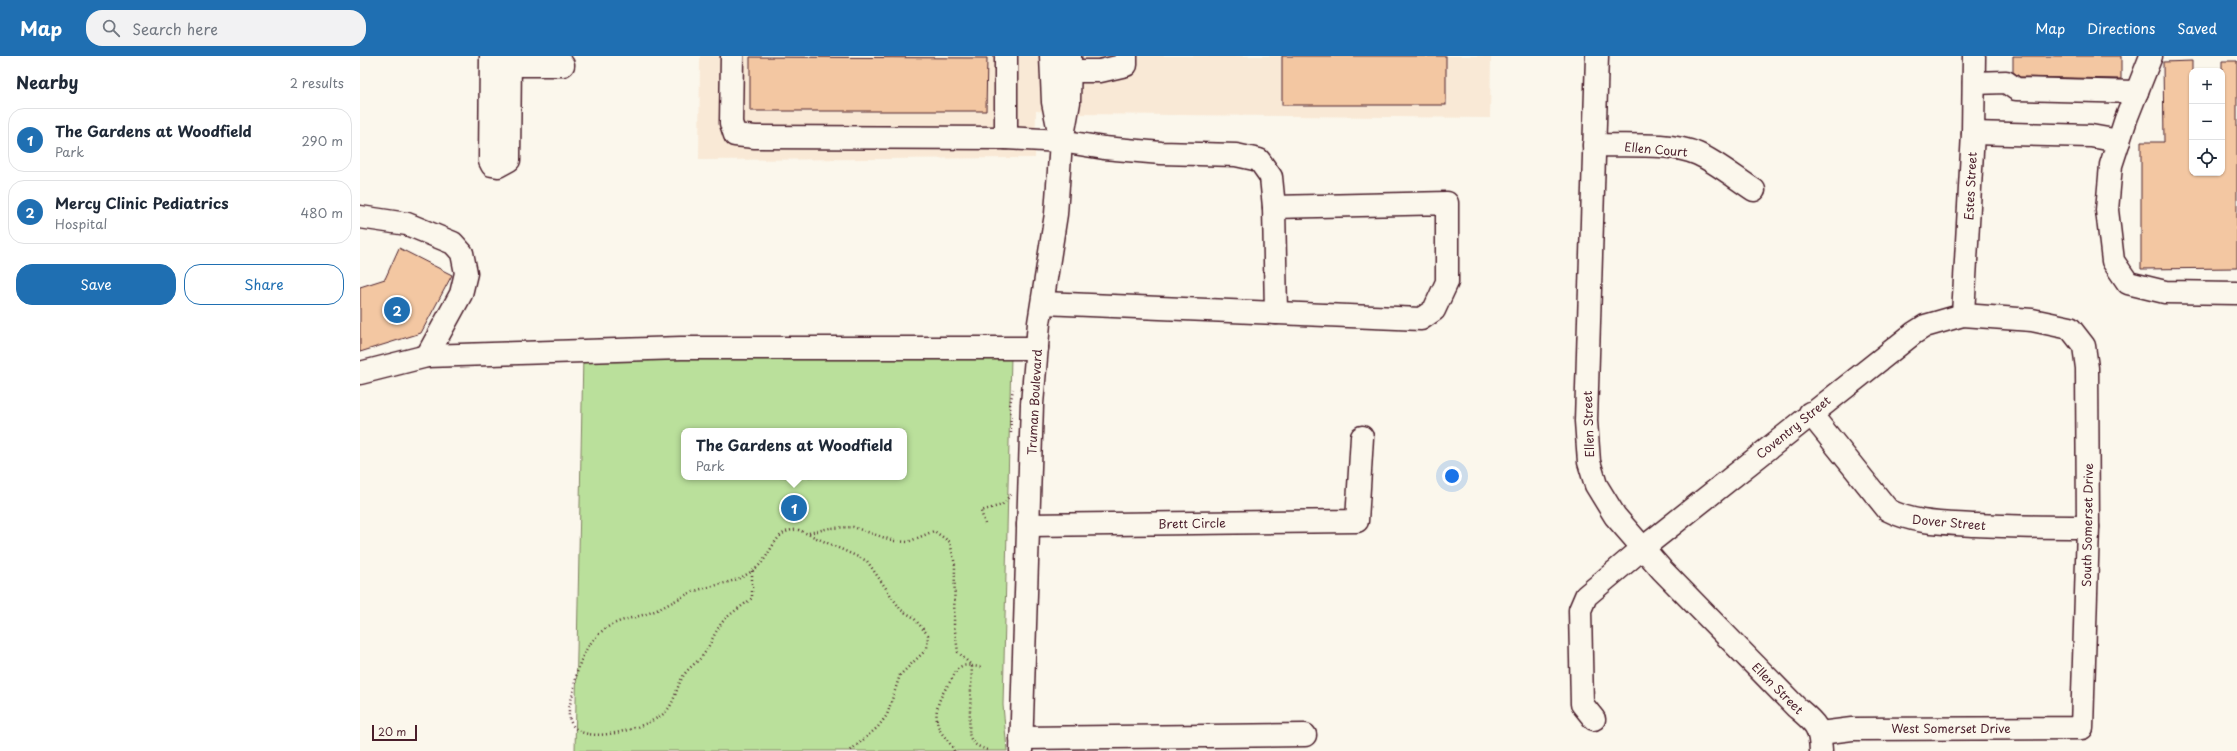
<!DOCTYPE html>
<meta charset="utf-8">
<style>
:root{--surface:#fff;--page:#f2f2f3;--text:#1f2937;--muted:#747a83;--line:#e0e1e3;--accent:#1f6fb2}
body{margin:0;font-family:"Playpen Sans",sans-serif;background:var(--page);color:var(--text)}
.controls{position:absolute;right:12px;top:12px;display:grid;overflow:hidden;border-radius:8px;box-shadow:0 1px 3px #0004}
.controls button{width:36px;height:36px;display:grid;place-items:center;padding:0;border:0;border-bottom:1px solid var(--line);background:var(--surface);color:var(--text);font:20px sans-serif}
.scale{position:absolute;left:12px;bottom:10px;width:45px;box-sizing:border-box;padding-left:4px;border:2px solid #4a1f2b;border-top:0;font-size:11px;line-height:14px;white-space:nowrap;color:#4a1f2b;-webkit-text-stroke:3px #fbf7ec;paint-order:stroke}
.you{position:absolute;left:1092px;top:420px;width:14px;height:14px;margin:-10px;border:3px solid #fff;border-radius:50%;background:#1a73e8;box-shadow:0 0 0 6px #1a73e833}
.badge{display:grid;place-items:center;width:26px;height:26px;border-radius:50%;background:var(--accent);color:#fff;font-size:13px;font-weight:700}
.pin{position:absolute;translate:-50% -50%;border:2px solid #fff;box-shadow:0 1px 4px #0006}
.popup{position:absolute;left:321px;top:372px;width:226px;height:52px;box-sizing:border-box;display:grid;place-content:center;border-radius:8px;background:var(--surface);filter:drop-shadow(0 1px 3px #0005);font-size:13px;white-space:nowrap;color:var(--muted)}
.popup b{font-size:15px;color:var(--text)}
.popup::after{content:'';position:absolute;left:50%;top:100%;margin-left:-8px;border:8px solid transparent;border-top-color:var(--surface)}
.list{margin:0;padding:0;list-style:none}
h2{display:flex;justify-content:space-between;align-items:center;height:52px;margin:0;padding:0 16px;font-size:17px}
h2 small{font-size:13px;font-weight:400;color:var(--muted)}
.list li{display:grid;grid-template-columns:26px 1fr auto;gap:12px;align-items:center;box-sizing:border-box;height:64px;margin:0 8px 8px;padding:0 8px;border:1px solid var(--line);border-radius:16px}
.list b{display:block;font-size:15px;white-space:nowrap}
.list p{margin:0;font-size:13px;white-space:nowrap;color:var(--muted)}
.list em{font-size:13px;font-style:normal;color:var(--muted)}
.actions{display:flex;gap:8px;padding:12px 16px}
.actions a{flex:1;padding:9px 0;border:1px solid var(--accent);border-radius:16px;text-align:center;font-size:14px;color:var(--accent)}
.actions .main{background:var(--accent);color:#fff}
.icon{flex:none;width:22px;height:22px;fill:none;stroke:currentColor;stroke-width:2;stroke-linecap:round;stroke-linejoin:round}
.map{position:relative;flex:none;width:1877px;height:695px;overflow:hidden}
header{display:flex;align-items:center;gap:24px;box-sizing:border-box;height:56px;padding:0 20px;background:var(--accent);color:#fff}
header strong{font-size:19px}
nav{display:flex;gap:22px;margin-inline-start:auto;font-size:14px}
.search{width:280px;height:36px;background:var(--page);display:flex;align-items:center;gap:10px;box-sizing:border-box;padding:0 14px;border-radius:16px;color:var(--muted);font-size:15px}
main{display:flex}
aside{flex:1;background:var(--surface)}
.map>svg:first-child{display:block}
.built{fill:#f9e9d6}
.green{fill:#bae09b;stroke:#828063;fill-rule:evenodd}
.building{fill:#f3c7a2;stroke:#4a1f2b}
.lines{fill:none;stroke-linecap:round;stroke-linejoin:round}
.minor-casing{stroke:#4a1f2b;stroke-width:25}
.path{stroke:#4a1f2b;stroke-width:2.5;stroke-dasharray:1 3;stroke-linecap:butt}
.minor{stroke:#fbf7ec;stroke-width:22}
.labels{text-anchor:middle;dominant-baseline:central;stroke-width:4;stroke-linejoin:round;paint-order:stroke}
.street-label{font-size:12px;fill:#4a1f2b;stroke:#fbf7ec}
</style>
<header>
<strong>Map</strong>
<div class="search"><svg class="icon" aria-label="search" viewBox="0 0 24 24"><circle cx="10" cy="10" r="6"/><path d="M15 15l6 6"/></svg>Search here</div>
<nav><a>Map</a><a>Directions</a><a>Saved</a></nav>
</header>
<main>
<aside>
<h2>Nearby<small>2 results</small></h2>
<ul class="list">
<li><span class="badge">1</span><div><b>The Gardens at Woodfield</b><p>Park</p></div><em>290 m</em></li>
<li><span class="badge">2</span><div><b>Mercy Clinic Pediatrics</b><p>Hospital</p></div><em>480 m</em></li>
</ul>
<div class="actions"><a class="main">Save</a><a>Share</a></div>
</aside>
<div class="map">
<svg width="1877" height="695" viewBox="0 0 1877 695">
<rect width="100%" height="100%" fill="#fbf7ec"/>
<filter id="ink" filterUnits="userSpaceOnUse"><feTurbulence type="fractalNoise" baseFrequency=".025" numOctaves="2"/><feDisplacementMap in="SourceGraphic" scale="8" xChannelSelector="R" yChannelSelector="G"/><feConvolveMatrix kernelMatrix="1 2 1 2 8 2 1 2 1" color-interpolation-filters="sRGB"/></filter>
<g filter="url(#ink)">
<path class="built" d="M340,0H1131L1130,62L716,58L676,55L675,102L339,104Z"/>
<path class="green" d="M223,299L651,300L643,649L647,695H215ZM324,375H544V421H324Z"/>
<g class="building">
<rect x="922" y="0" width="164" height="49"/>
<path d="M1653,0H1761V23L1660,21L1653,16Z"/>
<path d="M390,1L627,2L626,55H390Z"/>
<path d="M1832,5V117H1862V5H1877V212L1781,213V86H1804L1803,6Z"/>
<path d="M39,192L92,219L61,277L0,296V231L25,223Z"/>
</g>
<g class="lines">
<defs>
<g id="minor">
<path d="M131,0L130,105L132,109L138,110L149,104L150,0"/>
<path d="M372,0L371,67L375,79L395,81L646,82L701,85L744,92L801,97L876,99L899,104L911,121L914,151L916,257"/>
<path d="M646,0V82"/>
<path d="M1237,0L1226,365L1229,406L1236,429L1255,460L1302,514L1436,651C1455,667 1460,670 1461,695"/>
<path d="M1791,0L1766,63L1751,109L1747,154L1753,205L1768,227L1805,236L1877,237"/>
<path d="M150,9H203"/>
<path d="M695,15H740L766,9V0"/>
<path d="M1614,27L1646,26L1656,33L1777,36"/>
<path d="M704,74L709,46L710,0"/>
<path d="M1613,77L1731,80L1759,85"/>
<path d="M1234,89C1265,90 1310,86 1338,98C1356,106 1377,123 1394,134"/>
<path d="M0,161L47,168L93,187L102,197L106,217L101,238L67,300L0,317"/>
<path d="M683,247L1061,263L1074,254L1087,226V147L914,151"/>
<path d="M1603,259L1613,77L1614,0"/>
<path d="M67,300L321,292H677"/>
<path d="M1450,357L1528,454C1555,468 1585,467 1615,469C1652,471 1690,471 1728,471"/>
<path d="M668,469L997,465L1002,381"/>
<path d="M1234,663L1222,648L1220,554L1226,540L1283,492L1554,277L1565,270L1603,259L1672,264L1710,272L1724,290L1727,312L1728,471L1722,672L1492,673L1460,677"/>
<path d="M661,682L945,679"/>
<path d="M661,695L672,348L679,267L696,158L701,85L693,46L691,0"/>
</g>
</defs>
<use href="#minor" class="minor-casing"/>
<g class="path">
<path d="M651,377L650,349L653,333"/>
<path d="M625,468L621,455L642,449L651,438"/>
<path d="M449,477L470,472L493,471L534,485L548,486L574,475L590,486L595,509L594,568L598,596L612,610L621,611"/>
<path d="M392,515V542C384,549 374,555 366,562C356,572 352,586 344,598C339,605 332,609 327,615C315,628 317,648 302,659C282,673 214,695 209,660C208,650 213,641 214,631C218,609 223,593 240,577C255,563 273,563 292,556C305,551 317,543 330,537C346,530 365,529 382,521C390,517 398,512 403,505C414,490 418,472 439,474L507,505L541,554L553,561L568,579L567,593L540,619L527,659L518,671L490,695"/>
<path d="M594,695C591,686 582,680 579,672C572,654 581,639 590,626C597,615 597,607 612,610L609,677C612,690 618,690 630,695"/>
</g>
<use href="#minor" class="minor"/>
</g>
</g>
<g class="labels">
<g class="street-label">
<text transform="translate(1296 93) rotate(5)">Ellen Court</text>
<text transform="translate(1610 130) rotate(-87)">Estes Street</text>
<text transform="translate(674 346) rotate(-87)">Truman Boulevard</text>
<text transform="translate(1228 368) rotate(-92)">Ellen Street</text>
<text transform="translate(1433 371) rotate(-39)">Coventry Street</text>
<text transform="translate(1589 466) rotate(5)">Dover Street</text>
<text transform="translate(832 467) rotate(-1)">Brett Circle</text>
<text transform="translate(1727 469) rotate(-89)">South Somerset Drive</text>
<text transform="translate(1418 632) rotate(45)">Ellen Street</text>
<text x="1591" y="672">West Somerset Drive</text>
</g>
</g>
</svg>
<div class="controls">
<button>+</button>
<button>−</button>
<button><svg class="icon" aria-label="locate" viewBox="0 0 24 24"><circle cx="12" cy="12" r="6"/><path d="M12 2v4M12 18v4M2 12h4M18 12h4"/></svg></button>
</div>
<div class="scale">20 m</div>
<div class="you"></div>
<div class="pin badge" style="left:434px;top:452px">1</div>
<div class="popup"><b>The Gardens at Woodfield</b>Park</div>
<div class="pin badge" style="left:37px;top:254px">2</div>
</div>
</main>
